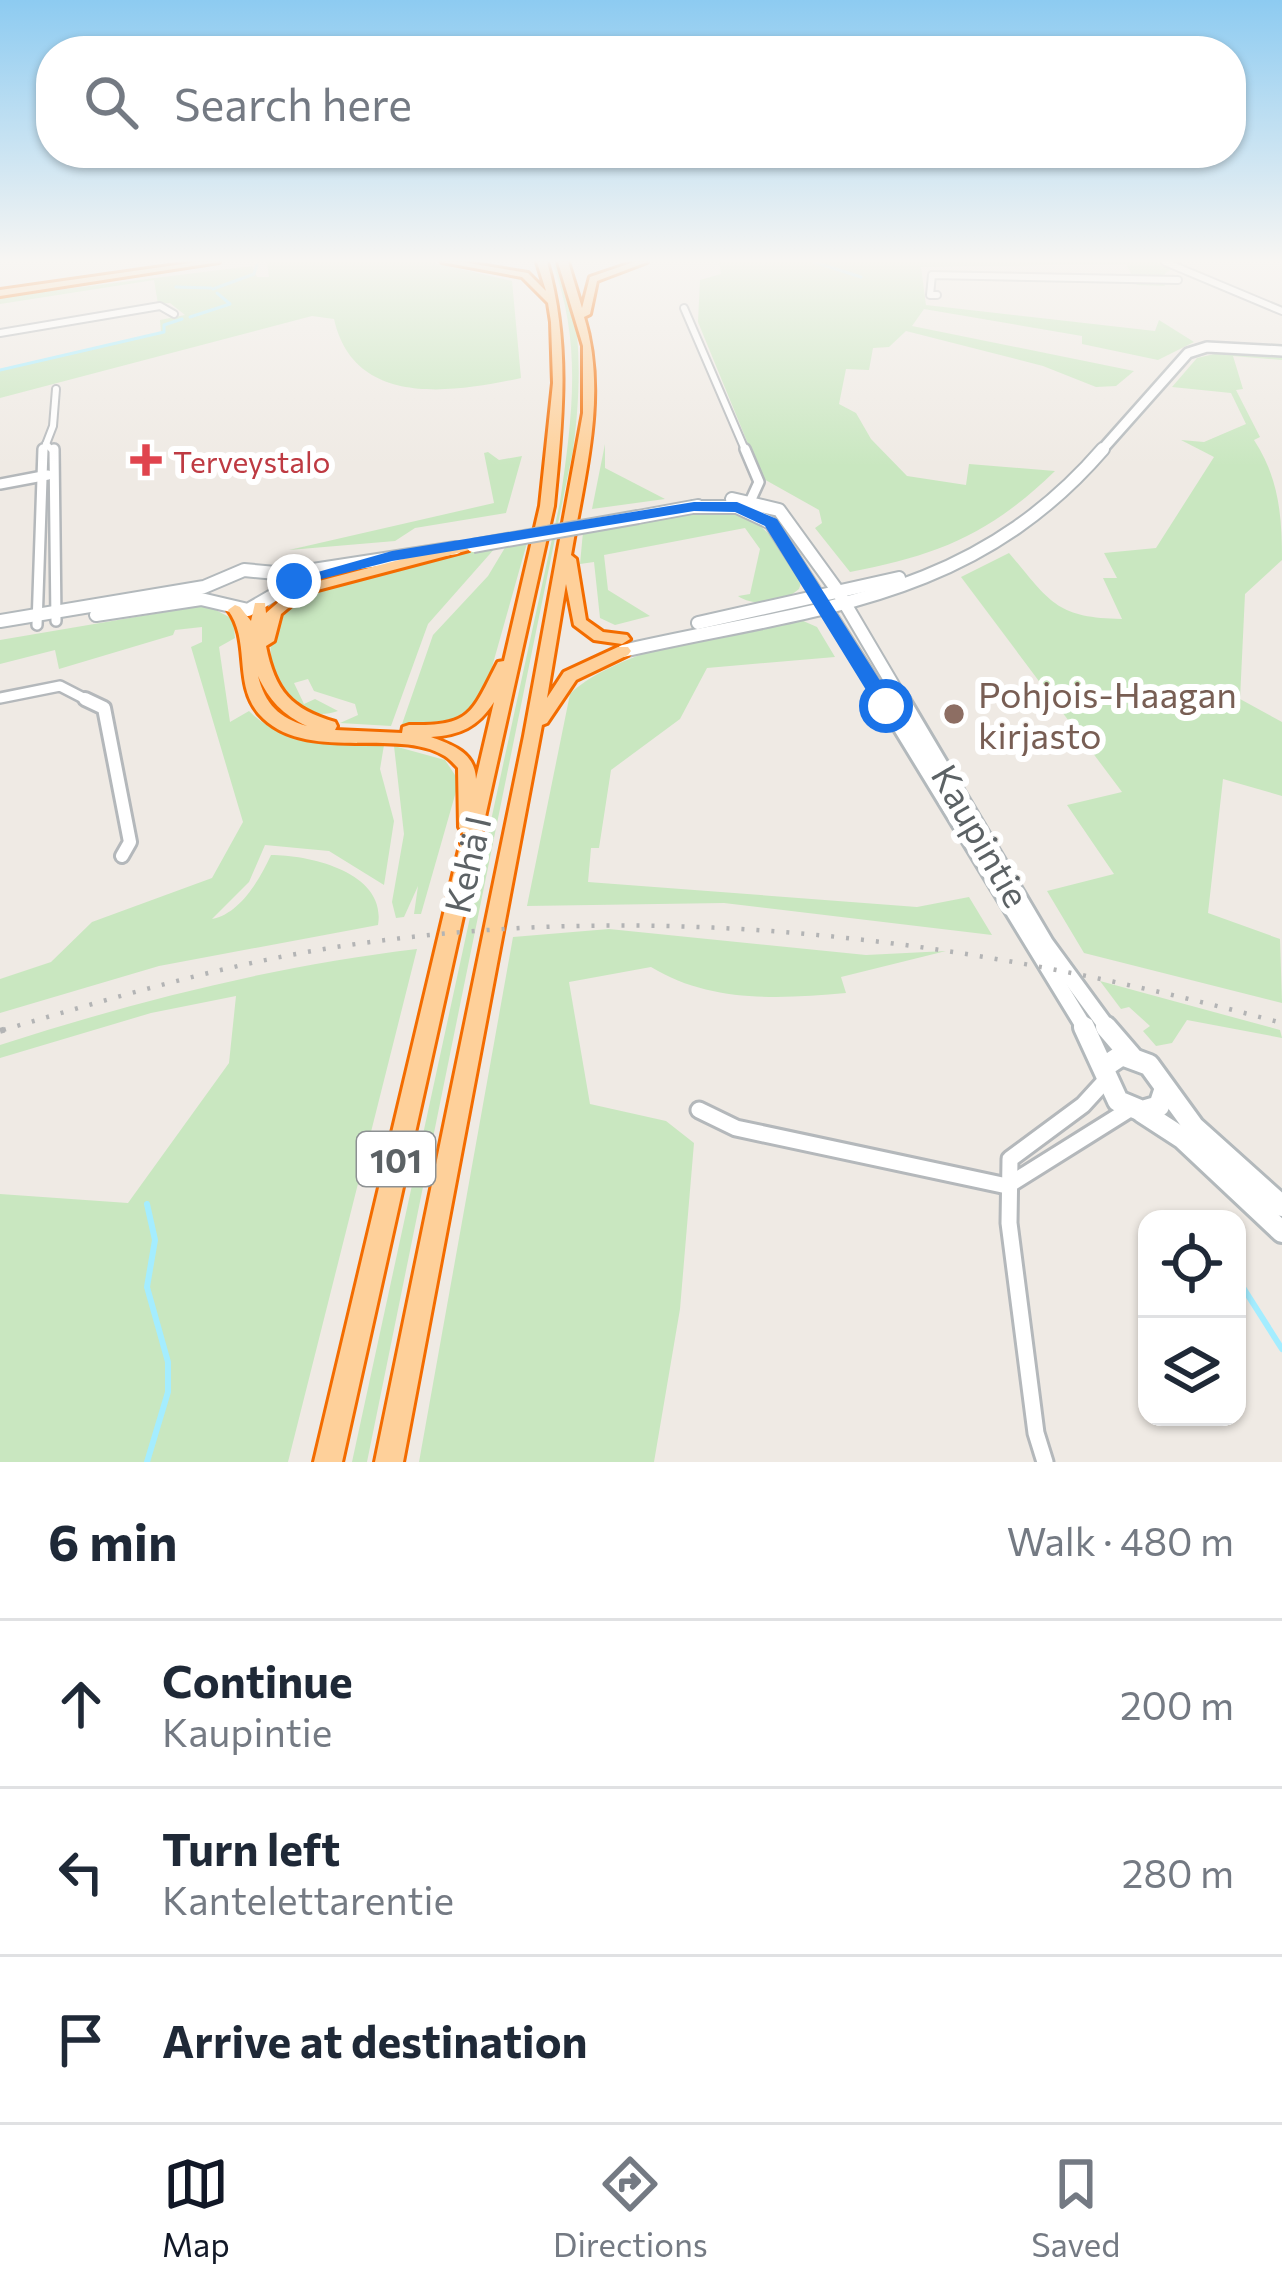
<!DOCTYPE html>
<meta charset="utf-8">
<style>
:root{--surface:#fff;--page:#f2f2f3;--text:#1f2937;--muted:#747a83;--line:#e0e1e3;--accent:#111827}
body{margin:0;font-family:Commissioner,sans-serif;background:var(--page);color:var(--text)}
.controls{position:absolute;right:36px;bottom:36px;display:grid;overflow:hidden;border-radius:24px;box-shadow:0 3px 9px #0004}
.controls button{width:108px;height:108px;display:grid;place-items:center;padding:0;border:0;border-bottom:3px solid var(--line);background:var(--surface);color:var(--text);font:60px sans-serif}
.stop{position:absolute;width:36px;height:36px;margin:-27px;border:9px solid #1a73e8;border-radius:50%;background:#fff}
.stop.end{background:#1a73e8;border-color:#fff;box-shadow:0 3px 12px #0008}
.list{margin:0;padding:0;list-style:none}
h2{display:flex;justify-content:space-between;align-items:center;height:156px;margin:0;padding:0 48px;font-size:51px}
h2 small{font-size:39px;font-weight:400;color:var(--muted)}
.list li{display:grid;grid-template-columns:78px 1fr auto;gap:36px;align-items:center;box-sizing:border-box;height:168px;padding:0 48px;border-top:3px solid var(--line)}
.list b{display:block;font-size:45px;white-space:nowrap}
.list p{margin:0;font-size:39px;white-space:nowrap;color:var(--muted)}
.list em{font-size:39px;font-style:normal;color:var(--muted)}
.icon{flex:none;width:66px;height:66px;fill:none;stroke:currentColor;stroke-width:2;stroke-linecap:round;stroke-linejoin:round}
.map{position:relative;flex:none;width:1282px;height:1462px;overflow:hidden}
.search{position:absolute;background:var(--surface);box-shadow:0 3px 9px #0004;left:36px;right:36px;top:36px;height:132px;display:flex;align-items:center;gap:30px;box-sizing:border-box;padding:0 42px;border-radius:48px;color:var(--muted);font-size:45px}
.sheet{height:660px;background:var(--surface)}
nav{display:flex;justify-content:space-around;align-items:center;box-sizing:border-box;height:168px;border-top:3px solid var(--line);background:var(--surface);font-size:33px;color:var(--muted)}
nav a{display:grid;justify-items:center;gap:6px}
nav .on{color:var(--accent)}
.map>svg:first-child{display:block}
.green{fill:#c9e7c0}
.lines{fill:none;stroke-linecap:round;stroke-linejoin:round}
.stream-far1{stroke:#a4edff;stroke-width:3}
.stream{stroke:#a4edff;stroke-width:6}
.minor-far3-casing{stroke:#b4b8bb;stroke-width:10}
.minor-far2-casing{stroke:#b4b8bb;stroke-width:14}
.minor-far1-casing{stroke:#b4b8bb;stroke-width:18}
.minor-casing{stroke:#b4b8bb;stroke-width:21}
.secondary-far3-casing{stroke:#b3b9bc;stroke-width:14}
.secondary-far2-casing{stroke:#b3b9bc;stroke-width:16}
.secondary-far1-casing{stroke:#b3b9bc;stroke-width:21}
.secondary-casing{stroke:#b3b9bc;stroke-width:26}
.trunk-casing{stroke:#f36c00;stroke-width:6}
.minor-far3{stroke:#fff;stroke-width:6}
.minor-far2{stroke:#fff;stroke-width:9}
.minor-far1{stroke:#fff;stroke-width:12}
.minor{stroke:#fff;stroke-width:15}
.secondary-far3{stroke:#fff;stroke-width:9}
.secondary-far2{stroke:#fff;stroke-width:12}
.secondary-far1{stroke:#fff;stroke-width:15}
.secondary{stroke:#fff;stroke-width:20}
.trunk{fill:#fed09a;fill-rule:evenodd}
.rail-far1{stroke:#b3b4b5;stroke-width:4.5;stroke-dasharray:3 12;stroke-linecap:butt}
.rail{stroke:#b3b4b5;stroke-width:6;stroke-dasharray:4.5 22;stroke-linecap:butt}
.secondary-bridge-casing{stroke:#b3b9bc;stroke-width:16;stroke-linecap:butt}
.secondary-bridge{stroke:#fff;stroke-width:12}
.route{fill:#1a73e8}
.health-dot{fill:#e0444e;stroke:#fff;stroke-width:4.5}
.education-dot{fill:#8d6e63;stroke:#fff;stroke-width:4.5}
.labels{text-anchor:middle;dominant-baseline:central;stroke-width:12;stroke-linejoin:round;paint-order:stroke}
.far-health-label{font-size:30px;fill:#be3a42;stroke:#fff;text-anchor:start}
.shield{fill:#fff;stroke:#8d9193;stroke-width:3}
.shield-label{font-size:33px;font-weight:bold;fill:#5c6265}
.education-label{font-size:36px;fill:#785e54;stroke:#fff;text-anchor:start}
.street-label{font-size:36px;fill:#5c6265;stroke:#fff}
</style>
<div class="map">
<svg width="1282" height="1462" viewBox="0 0 1282 1462">
<rect width="100%" height="100%" fill="#efeae4"/>
<g class="green">
<path d="M267,262H430L512,281L521,378C452,393 354,408 334,319L312,316L0,398V369L161,332L160,320L185,315L170,303L158,304L154,280L0,304V297L252,266L257,277H269Z"/>
<path d="M552,262C587,299 580,401 573,450L367,1462H352L560,502C572,419 583,343 552,262Z"/>
<path d="M719,262H1157L1171,269L1161,277L1165,286L1137,285L1126,264L921,267L926,305L1155,331L1159,320L1194,342L1158,360L1082,344V336L924,309L912,326L1134,371L1116,386L1096,387L1043,366L906,331L889,347L873,348L869,370L846,369L839,404L856,413L871,439L907,476L966,485L969,464L1055,471C989,535 938,555 850,572L815,528L822,523L819,510L762,478L698,322L700,280L721,274Z"/>
<path d="M1227,351L1282,355V360L1233,356L1243,389L1236,390L1260,437L1254,440C1279,478 1282,516 1282,560L1245,594L1240,699L1282,722V796L1223,779L1208,913L1280,939L1282,1003L1084,953L1047,891L1114,874L1067,805L1122,792L961,577L1009,553C1050,601 1055,618 1122,619L1103,578H1117L1104,553L1156,548L1214,457L1181,440L1204,442L1246,424L1231,393L1172,387L1197,358Z"/>
<path d="M605,444V468L665,499L592,509Z"/>
<path d="M488,452L499,460L522,456L506,513L415,528L395,541L289,550L494,503L484,453Z"/>
<path d="M712,510C761,510 777,543 802,580L799,589C783,603 756,608 738,596L750,594L760,549L745,528L604,555L608,590L650,616L615,625L600,618L594,562L580,564L583,532Z"/>
<path d="M527,543L483,699L449,722L401,727L433,635L488,576L506,546Z"/>
<path d="M496,547L428,624L391,726L340,723L358,715L355,704L314,691L308,679L294,683L304,704L315,699L338,711C282,730 254,651 281,610C304,576 454,555 496,547Z"/>
<path d="M206,605L233,619L235,638L219,647L230,722L249,711C283,746 339,742 384,745L380,769L394,821L384,885L329,851L265,845L249,882L212,919C240,914 260,879 271,855C309,855 387,872 378,925L159,966L0,1013V979L51,962L92,922L212,878L243,822L191,647L202,642V627L175,630L173,635L59,669L55,650L0,664V640Z"/>
<path d="M801,620L817,627L835,657L707,668L680,719L611,770L599,848H591L588,882L917,907L969,897L992,935L724,903L527,906L570,694C613,652 740,623 801,620Z"/>
<path d="M394,746L445,760L459,781L421,914H414L418,886L404,917L396,918L392,902L404,834Z"/>
<path d="M609,929L866,955L946,951L841,977L846,993C779,999 710,1003 651,967L569,982L590,1104L666,1121L694,1143L680,1309L654,1462H419L513,937Z"/>
<path d="M417,949L288,1462H0V1194L128,1203L229,1063L236,996L151,1013L0,1058V1045C137,1001 273,966 417,949Z"/>
<path d="M1100,981L1280,1030L1282,1038L1187,1020L1172,1043L1156,1046L1143,1031L1150,1026L1129,1007L1121,1009Z"/>
</g>
<g class="lines">
<g class="stream-far1">
<path d="M814,262L861,277"/>
<path d="M176,287L211,288"/>
<path d="M213,289L254,274L257,265"/>
<path d="M190,317L230,304L217,293"/>
<path d="M0,370L164,332V325L182,319"/>
</g>
<g class="stream">
<path d="M147,1204L155,1240L147,1287L168,1362V1392L147,1462"/>
<path d="M1237,1278L1282,1349"/>
</g>
<defs>
<g id="minor-far3">
<path d="M1165,262L1282,311"/>
<path d="M937,295H930L932,275L1178,280"/>
<path d="M684,308L746,452"/>
<path d="M0,333L160,306L174,314"/>
<path d="M46,444L54,452"/>
<path d="M43,452L53,426L56,389"/>
</g>
<g id="minor-far2">
<path d="M54,449L56,621"/>
<path d="M745,449L759,482L748,506"/>
<path d="M0,484L48,475"/>
<path d="M37,625L43,449"/>
<path d="M0,698L60,686L91,702"/>
</g>
<path id="minor-far1" d="M85,699L104,708L130,842L122,856"/>
<g id="minor">
<path d="M699,1110L736,1128L1007,1186"/>
<path d="M1007,1186L1130,1109"/>
<path d="M1045,1462L1036,1433L1009,1223L1010,1159L1083,1105L1104,1082"/>
</g>
<path id="secondary-far3" d="M1100,452L1188,353L1207,347L1282,351"/>
<g id="secondary-far2">
<path d="M732,499L779,510L837,590L903,702"/>
<path d="M694,507H737L771,523L886,702"/>
<path d="M638,517L698,506"/>
<path d="M96,615L201,599L248,610L305,577"/>
<path d="M0,621L204,587L244,570L287,574L456,548"/>
<path d="M698,623L899,578"/>
<path d="M623,651C809,608 969,604 1103,449"/>
</g>
<g id="secondary-far1">
<path d="M884,699L1086,1030"/>
<path d="M901,699L1046,944L1109,1030"/>
</g>
<g id="secondary">
<path d="M1084,1027L1118,1101L1142,1111L1159,1106L1164,1091"/>
<path d="M1106,1027L1131,1056"/>
<path d="M1104,1067L1122,1055L1149,1065L1194,1127L1282,1206"/>
<path d="M1142,1112L1182,1138L1282,1232"/>
</g>
<g id="trunk">
<path d="M197,262H219L0,296V290Z"/>
<path d="M442,262H462L528,273L546,291L537,262H547C571,344 562,423 554,506L342,1462H314L463,833L459,827L458,768C454,764 450,759 445,756C397,726 304,765 259,714C233,684 251,641 228,610L235,605L240,607L251,621L255,603H265L266,613L296,587L464,543L471,547L469,550L306,593L281,614L274,641L266,646C275,691 291,709 335,722L337,726L335,730L402,733L403,727L409,725C472,726 471,714 498,662L504,661L540,506L553,383L551,322L548,303L522,277ZM258,676C269,700 283,715 307,726C279,718 265,704 258,676ZM494,702L476,779C475,753 453,745 431,737C460,735 478,727 494,702Z"/>
<path d="M558,262H568L582,308L590,277L634,262H647L597,281L590,314L584,317C608,395 584,477 571,555L576,559L586,620L603,632L627,635L630,639L622,644L594,640L574,625L566,584L547,698L564,672L618,647H628L631,651L628,655L576,680L547,723L542,725L403,1462H375L524,736L583,413V346Z"/>
</g>
</defs>
<use href="#minor-far3" class="minor-far3-casing"/>
<use href="#minor-far2" class="minor-far2-casing"/>
<use href="#minor-far1" class="minor-far1-casing"/>
<use href="#minor" class="minor-casing"/>
<use href="#secondary-far3" class="secondary-far3-casing"/>
<use href="#secondary-far2" class="secondary-far2-casing"/>
<use href="#secondary-far1" class="secondary-far1-casing"/>
<use href="#secondary" class="secondary-casing"/>
<use href="#trunk" class="trunk-casing"/>
<use href="#minor-far3" class="minor-far3"/>
<use href="#minor-far2" class="minor-far2"/>
<use href="#minor-far1" class="minor-far1"/>
<use href="#minor" class="minor"/>
<use href="#secondary-far3" class="secondary-far3"/>
<use href="#secondary-far2" class="secondary-far2"/>
<use href="#secondary-far1" class="secondary-far1"/>
<use href="#secondary" class="secondary"/>
<use href="#trunk" class="trunk"/>
<path class="rail-far1" d="M3,1030C119,996 236,961 356,944C671,899 977,940 1282,1023"/>
<path class="rail" d="M0,1031L13,1027"/>
<defs>
<path id="secondary-bridge" d="M473,546L638,517"/>
</defs>
<use href="#secondary-bridge" class="secondary-bridge-casing"/>
<use href="#secondary-bridge" class="secondary-bridge"/>
</g>
<linearGradient id="sky" x2="0" y2="1"><stop stop-color="#8dcbf1"/><stop offset="0.56" stop-color="#f8f6f3"/><stop offset="1" stop-color="#f8f6f3" stop-opacity="0"/></linearGradient>
<rect width="1282" height="466" fill="url(#sky)"/>
<path class="route" d="M694,502H737L777,519L893,701V711H879L765,526L735,512L694,511L392,561L294,586L286,581L392,551Z"/>
<path class="health-dot" d="M140 442h12v12h12v12h-12v12h-12v-12h-12v-12h12z"/>
<circle class="education-dot" cx="954" cy="714" r="12"/>
<g class="labels">
<g class="far-health-label">
<text x="173" y="460">Terveystalo</text>
</g>
<rect class="shield" x="357" y="1132" width="78" height="54" rx="9"/>
<g class="shield-label">
<text x="396" y="1159">101</text>
</g>
<g class="education-label">
<text x="978" y="693">Pohjois-Haagan<tspan x="978" dy="41">kirjasto</tspan></text>
</g>
<g class="street-label">
<text transform="translate(982 835) rotate(60)">Kaupintie</text>
<text transform="translate(466 864) rotate(-77)">Kehä I</text>
</g>
</g>
</svg>
<div class="controls">
<button><svg class="icon" aria-label="locate" viewBox="0 0 24 24"><circle cx="12" cy="12" r="6"/><path d="M12 2v4M12 18v4M2 12h4M18 12h4"/></svg></button>
<button><svg class="icon" aria-label="layers" viewBox="0 0 24 24"><path d="M12 4l9 5-9 5-9-5zM3 14l9 5 9-5"/></svg></button>
</div>
<div class="stop" style="left:886px;top:706px"></div>
<div class="stop end" style="left:294px;top:581px"></div>
<div class="search"><svg class="icon" aria-label="search" viewBox="0 0 24 24"><circle cx="10" cy="10" r="6"/><path d="M15 15l6 6"/></svg>Search here</div>
</div>
<section class="sheet">
<h2>6 min<small>Walk · 480 m</small></h2>
<ul class="list">
<li><svg class="icon" aria-label="ahead" viewBox="0 0 24 24"><path d="M12 20V5M6 11l6-6 6 6"/></svg><div><b>Continue</b><p>Kaupintie</p></div><em>200 m</em></li>
<li><svg class="icon" aria-label="left" viewBox="0 0 24 24"><path d="M17 20v-9H6M10 6l-5 5 5 5"/></svg><div><b>Turn left</b><p>Kantelettarentie</p></div><em>280 m</em></li>
<li><svg class="icon" aria-label="arrive" viewBox="0 0 24 24"><path d="M6 21V4h12l-3 4 3 4H6"/></svg><div><b>Arrive at destination</b></div></li>
</ul>
</section>
<nav>
<a class="on"><svg class="icon" aria-label="map" viewBox="0 0 24 24"><path d="M3 6l6-2 6 2 6-2v14l-6 2-6-2-6 2zM9 4v14M15 6v14"/></svg>Map</a>
<a><svg class="icon" aria-label="directions" viewBox="0 0 24 24"><path d="M12 3l9 9-9 9-9-9zM9 14v-3h6M13 9l2 2-2 2"/></svg>Directions</a>
<a><svg class="icon" aria-label="saved" viewBox="0 0 24 24"><path d="M7 4h10v16l-5-4-5 4z"/></svg>Saved</a>
</nav>
